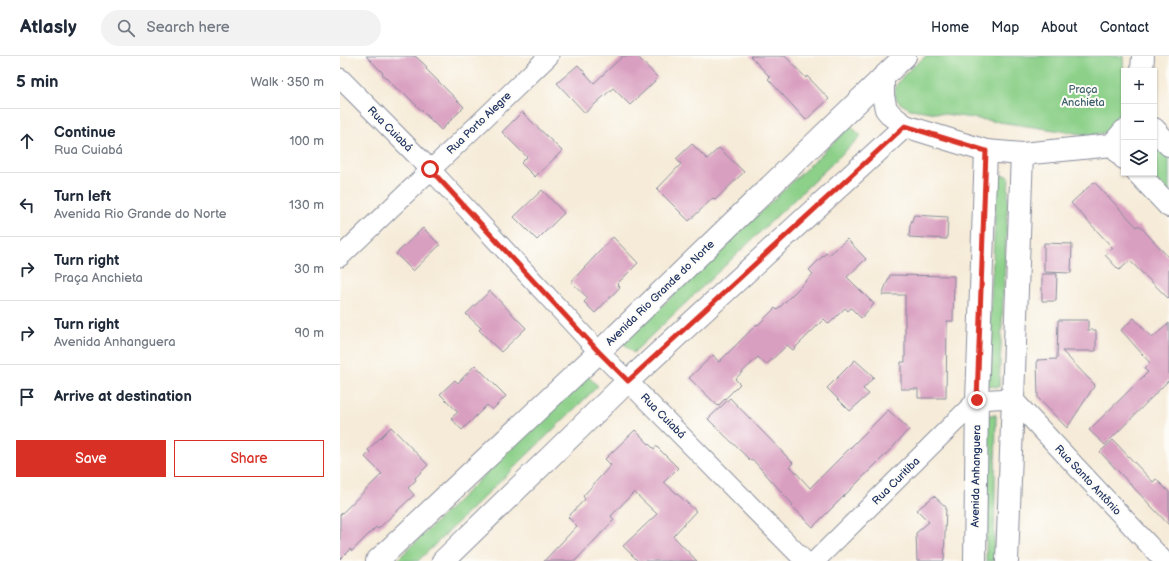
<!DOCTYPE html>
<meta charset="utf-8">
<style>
:root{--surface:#fff;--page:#f2f2f3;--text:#1f2937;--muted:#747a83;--line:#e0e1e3;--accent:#d93025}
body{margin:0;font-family:"Balsamiq Sans",sans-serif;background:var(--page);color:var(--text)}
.controls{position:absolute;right:12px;top:12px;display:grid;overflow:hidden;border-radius:0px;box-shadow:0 1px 3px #0004}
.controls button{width:36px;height:36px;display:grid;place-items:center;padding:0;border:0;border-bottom:1px solid var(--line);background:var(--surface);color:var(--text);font:20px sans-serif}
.stop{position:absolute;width:12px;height:12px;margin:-9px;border:3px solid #d93025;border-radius:50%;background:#fff}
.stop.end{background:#d93025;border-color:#fff;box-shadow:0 1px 4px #0008}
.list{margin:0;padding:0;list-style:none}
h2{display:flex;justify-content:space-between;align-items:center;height:52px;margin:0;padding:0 16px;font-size:17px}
h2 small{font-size:13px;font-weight:400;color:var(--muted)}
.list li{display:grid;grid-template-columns:26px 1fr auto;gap:12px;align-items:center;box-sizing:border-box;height:64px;padding:0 16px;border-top:1px solid var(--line)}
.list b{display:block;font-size:15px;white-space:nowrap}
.list p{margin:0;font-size:13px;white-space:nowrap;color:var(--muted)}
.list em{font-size:13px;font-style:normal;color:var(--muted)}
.actions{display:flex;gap:8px;padding:12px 16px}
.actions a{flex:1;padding:9px 0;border:1px solid var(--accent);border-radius:0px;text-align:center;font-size:14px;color:var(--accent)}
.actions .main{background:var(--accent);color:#fff}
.icon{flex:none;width:22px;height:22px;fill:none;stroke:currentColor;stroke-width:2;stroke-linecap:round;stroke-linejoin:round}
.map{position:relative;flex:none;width:829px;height:505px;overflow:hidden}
header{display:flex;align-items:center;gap:24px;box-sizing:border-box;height:56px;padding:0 20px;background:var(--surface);border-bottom:1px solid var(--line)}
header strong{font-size:19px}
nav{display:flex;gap:22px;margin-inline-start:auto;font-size:14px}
.search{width:280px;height:36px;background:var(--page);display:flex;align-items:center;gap:10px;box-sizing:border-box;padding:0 14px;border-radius:22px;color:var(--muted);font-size:15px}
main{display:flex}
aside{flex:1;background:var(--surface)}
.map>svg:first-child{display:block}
.green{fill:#8cd089;stroke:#548074}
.building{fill:#d99fc0}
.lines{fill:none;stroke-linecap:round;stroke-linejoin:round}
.minor-casing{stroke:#888d9b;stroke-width:21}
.tertiary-casing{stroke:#888d9b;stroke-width:24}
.secondary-casing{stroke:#888d9b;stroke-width:24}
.minor{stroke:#fff;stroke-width:19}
.tertiary{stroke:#fff;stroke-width:22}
.secondary{stroke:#fff;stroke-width:22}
.route{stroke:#d93025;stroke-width:5}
.labels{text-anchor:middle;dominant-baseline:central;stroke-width:4;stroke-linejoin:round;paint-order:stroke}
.park-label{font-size:11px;fill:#3d5f6b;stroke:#fdfcf7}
.street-label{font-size:11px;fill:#1b2f5e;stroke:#fdfcf7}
</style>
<header>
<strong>Atlasly</strong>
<div class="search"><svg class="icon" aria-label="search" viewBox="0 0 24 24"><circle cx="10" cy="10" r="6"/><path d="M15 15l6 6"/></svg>Search here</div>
<nav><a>Home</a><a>Map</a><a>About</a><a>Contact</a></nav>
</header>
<main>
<aside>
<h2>5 min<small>Walk · 350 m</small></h2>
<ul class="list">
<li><svg class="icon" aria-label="ahead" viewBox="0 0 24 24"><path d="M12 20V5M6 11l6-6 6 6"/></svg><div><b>Continue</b><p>Rua Cuiabá</p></div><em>100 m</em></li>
<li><svg class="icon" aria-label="left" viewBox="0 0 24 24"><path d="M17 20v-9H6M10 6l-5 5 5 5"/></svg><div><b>Turn left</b><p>Avenida Rio Grande do Norte</p></div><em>130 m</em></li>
<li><svg class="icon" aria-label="right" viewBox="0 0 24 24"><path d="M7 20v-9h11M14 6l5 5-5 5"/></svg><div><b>Turn right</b><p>Praça Anchieta</p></div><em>30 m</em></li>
<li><svg class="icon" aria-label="right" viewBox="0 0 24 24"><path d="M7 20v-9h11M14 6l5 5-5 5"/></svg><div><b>Turn right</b><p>Avenida Anhanguera</p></div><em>90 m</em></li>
<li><svg class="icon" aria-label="arrive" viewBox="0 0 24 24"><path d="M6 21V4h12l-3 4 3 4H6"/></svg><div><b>Arrive at destination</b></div></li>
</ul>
<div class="actions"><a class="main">Save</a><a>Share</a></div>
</aside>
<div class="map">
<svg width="829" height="505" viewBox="0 0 829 505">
<rect width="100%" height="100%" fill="#fdfcf7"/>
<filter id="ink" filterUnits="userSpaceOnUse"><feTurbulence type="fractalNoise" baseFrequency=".025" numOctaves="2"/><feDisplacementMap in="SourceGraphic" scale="8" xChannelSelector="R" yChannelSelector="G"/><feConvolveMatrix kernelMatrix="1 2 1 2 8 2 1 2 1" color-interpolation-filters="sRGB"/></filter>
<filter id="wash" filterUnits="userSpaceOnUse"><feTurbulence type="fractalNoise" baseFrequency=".012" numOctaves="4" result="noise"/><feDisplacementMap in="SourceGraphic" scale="16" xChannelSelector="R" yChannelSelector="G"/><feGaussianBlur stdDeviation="0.9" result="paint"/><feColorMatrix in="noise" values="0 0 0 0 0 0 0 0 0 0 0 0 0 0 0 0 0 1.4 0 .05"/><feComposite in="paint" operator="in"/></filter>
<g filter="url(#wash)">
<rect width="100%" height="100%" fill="#f6ebd8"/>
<g class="green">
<path d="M586,0H783C783,19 788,62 770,74C763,78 756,78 749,79L570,53C567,51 562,49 559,46C543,31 576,9 586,0Z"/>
<path d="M511,70L521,80L293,297L283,287Z"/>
<path d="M814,86L829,101V137L810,117H814Z"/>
<path d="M657,119L669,120L659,331L647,330Z"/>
<path d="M247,319L258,330L78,505H56Z"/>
<path d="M648,359H656L654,505H646Z"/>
</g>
<g id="blocks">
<g class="building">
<path d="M26,0H75L87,11L86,13L124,51L101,74L62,35L61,37L42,18L43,17Z"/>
<path d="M283,0H297L318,22L290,49L273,32L245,57L217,27L238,9L254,27Z"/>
<path d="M410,0H445L466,22L467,20L489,43L466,64L428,23L430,21Z"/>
<path d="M182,56L222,95L195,121L181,107L187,101L162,76Z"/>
<path d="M352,88L367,103L379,92L404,116L375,144L373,142L349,165L317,133L341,108L336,103Z"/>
<path d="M754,126L797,171L799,169L829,202V243L790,205L779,214L765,199L773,192L731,147Z"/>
<path d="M202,134L224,157L197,184L174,161Z"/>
<path d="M574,159L608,161L607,183L569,181L570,170Z"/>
<path d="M83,172L100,189L73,215L56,198Z"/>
<path d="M273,181L298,207L277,228L280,231L255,257L244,246L248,242L231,226Z"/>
<path d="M507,183L526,203L507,221L534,248L521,262L511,252L508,255L505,252L489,268L484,263L453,294L447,289L426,309L418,301L395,323L400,328L378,350L349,322L373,299L379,306L417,268L418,269L435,252L437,254L473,218L469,214L486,197L489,199Z"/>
<path d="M704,187L732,188L731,217L704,216Z"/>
<path d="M702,218H717L716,245H702Z"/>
<path d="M550,219L614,220L613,265H607L606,342H578V333H561V306H565V239H542Z"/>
<path d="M150,235L186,272L161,296L139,274L141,272L126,258Z"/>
<path d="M794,262L812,282L829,267V324L765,389L749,374L808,316L804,313L810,307L781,274Z"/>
<path d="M718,264H748V274H756V295H722L755,329L727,372L698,342L697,304L717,303Z"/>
<path d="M515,304L534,321L523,333L529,338L510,355L487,332Z"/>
<path d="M135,309L166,340L152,354L147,349L122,374L111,362L118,356L100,338L115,324L118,327Z"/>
<path d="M390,342L453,407L450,410L470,432L548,354L569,373L553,391L473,471L452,450L453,449L413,404L411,405L368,363Z"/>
<path d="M51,371L88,409L75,422L76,424L68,432L74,439L38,473L36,471L12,495L10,493L0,503V459L42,418L25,401L30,396L28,394Z"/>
<path d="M295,374L314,393L316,390L338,412L324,426L356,455L333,480L357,505H298L283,490L317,458L294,436L271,460L274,464L235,505H204L237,470L228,461L245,443L243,440L271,409L265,403Z"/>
<path d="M773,384L813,426L816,423L829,436V469L760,396Z"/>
<path d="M594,440L606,451L604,505H577L576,477L589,466L577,454Z"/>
</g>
</g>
</g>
<g filter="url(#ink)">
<use href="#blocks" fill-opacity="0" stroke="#888d9b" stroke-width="1"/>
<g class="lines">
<defs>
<g id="minor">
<path d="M0,22L90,113L259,296L465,505"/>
<path d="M0,201L209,0"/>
<path d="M475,505L637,344L672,342L824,505"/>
</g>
<g id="tertiary">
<path d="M814,73L829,89"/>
<path d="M772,89L784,102"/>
<path d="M798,117L829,150"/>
<path d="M635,505L637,344L646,95"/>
<path d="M667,505L682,98"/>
</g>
<g id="secondary">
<path d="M802,15L803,0"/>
<path d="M543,21V40L546,53L552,60L565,70L646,95L682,98L772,89L784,75"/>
<path d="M37,505L259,296L565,0"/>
<path d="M103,505L288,325L565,70"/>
</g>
</defs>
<use href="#minor" class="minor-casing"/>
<use href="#tertiary" class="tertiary-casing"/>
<use href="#secondary" class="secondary-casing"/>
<use href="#minor" class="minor"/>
<use href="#tertiary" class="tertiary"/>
<use href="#secondary" class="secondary"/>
</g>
</g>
<g class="lines" filter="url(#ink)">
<path class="route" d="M90,113L259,296L288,325L565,70L646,95L637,344"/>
</g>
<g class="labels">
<g class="park-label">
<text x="743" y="33">Praça<tspan x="743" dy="13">Anchieta</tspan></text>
</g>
<g class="street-label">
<text transform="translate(139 67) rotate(-44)">Rua Porto Alegre</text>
<text transform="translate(50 73) rotate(45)">Rua Cuiabá</text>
<text transform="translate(320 237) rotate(-44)">Avenida Rio Grande do Norte</text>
<text transform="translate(323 360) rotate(45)">Rua Cuiabá</text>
<text transform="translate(636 420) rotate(-89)">Avenida Anhanguera</text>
<text transform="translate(748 424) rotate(47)">Rua Santo Antônio</text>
<text transform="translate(556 425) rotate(-45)">Rua Curitiba</text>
</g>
</g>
</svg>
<div class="controls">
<button>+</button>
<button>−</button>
<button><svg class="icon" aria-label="layers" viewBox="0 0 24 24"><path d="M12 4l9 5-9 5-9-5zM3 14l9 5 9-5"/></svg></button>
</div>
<div class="stop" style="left:90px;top:113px"></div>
<div class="stop end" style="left:637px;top:344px"></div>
</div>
</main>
